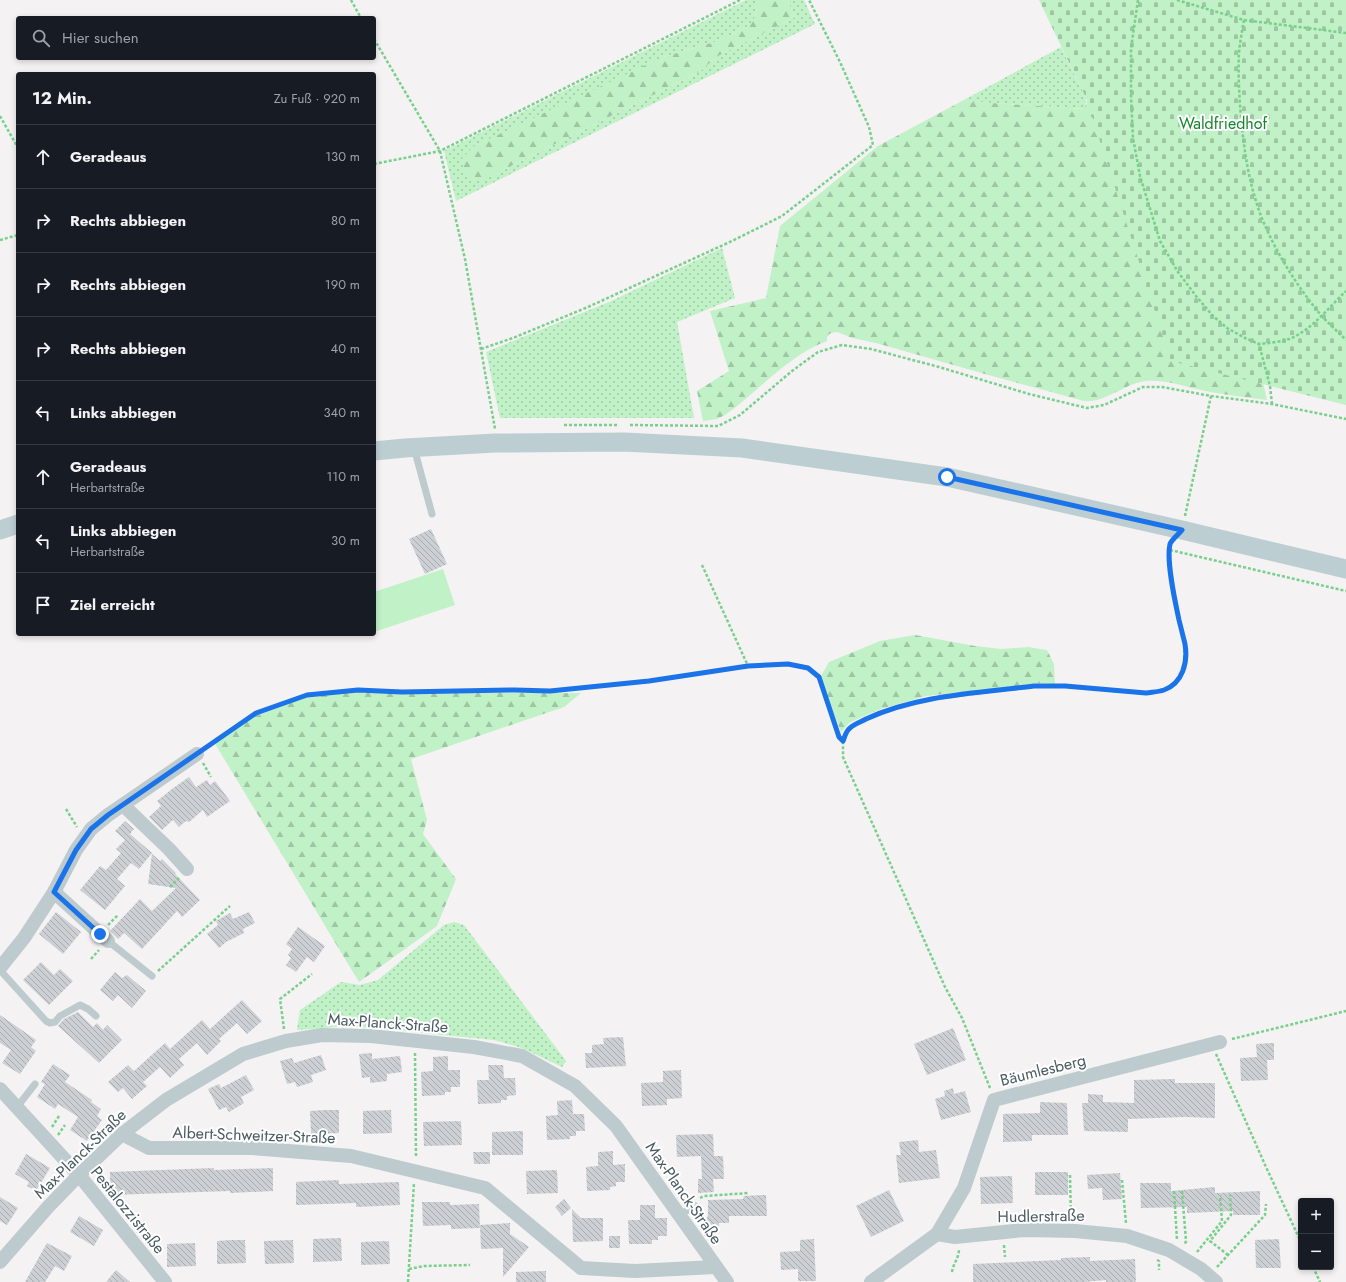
<!DOCTYPE html>
<html lang="de">
<meta charset="utf-8">
<style>
:root{--surface:#171b24;--page:#242831;--text:#f1f3f6;--muted:#9ea1a6;--line:#363941}
body{margin:0;font-family:Jost,sans-serif;background:var(--page);color:var(--text)}
.controls{position:absolute;right:12px;bottom:12px;display:grid;overflow:hidden;border-radius:4px;box-shadow:0 2px 6px #0003}
.controls button{width:36px;height:36px;display:grid;place-items:center;padding:0;border:0;border-bottom:1px solid var(--line);background:var(--surface);color:var(--text);font:20px sans-serif}
.stop{position:absolute;width:12px;height:12px;margin:-9px;border:3px solid #1a73e8;border-radius:50%;background:#fff}
.stop.end{background:#1a73e8;border-color:#fff;box-shadow:0 1px 4px #0008}
.list{margin:0;padding:0;list-style:none}
h2{display:flex;justify-content:space-between;align-items:center;height:52px;margin:0;padding:0 16px;font-size:17px}
h2 small{font-size:13px;font-weight:400;color:var(--muted)}
.list li{display:grid;grid-template-columns:26px 1fr auto;gap:12px;align-items:center;box-sizing:border-box;height:64px;padding:0 16px;border-top:1px solid var(--line)}
.list b{display:block;font-size:15px;white-space:nowrap}
.list p{margin:0;font-size:13px;white-space:nowrap;color:var(--muted)}
.list em{font-size:13px;font-style:normal;color:var(--muted)}
.icon{flex:none;width:22px;height:22px;fill:none;stroke:currentColor;stroke-width:2;stroke-linecap:round;stroke-linejoin:round}
.map{position:relative;flex:none;width:1346px;height:1282px;overflow:hidden}
.search{position:absolute;background:var(--surface);box-shadow:0 2px 6px #0003;left:16px;top:16px;width:360px;height:44px;display:flex;align-items:center;gap:10px;box-sizing:border-box;padding:0 14px;border-radius:4px;color:var(--muted);font-size:15px}
.panel{position:absolute;background:var(--surface);box-shadow:0 2px 6px #0003;left:16px;top:72px;width:360px;height:564px;border-radius:4px}
.map>svg:first-child{display:block}
.grass{fill:url(#grass-dots)}
.forest{fill:url(#forest-firs)}
.cemetery{fill:url(#cemetery-stones)}
.pitch{fill:#c1f1c6}
.building{fill:url(#building-back-hatch)}
.lines{fill:none;stroke-linecap:round;stroke-linejoin:round}
.path{stroke:#78d08c;stroke-width:2.5;stroke-dasharray:3 2;stroke-linecap:butt}
.lane{stroke:#bdcbce;stroke-width:7}
.street{stroke:#bdcbce;stroke-width:14}
.secondary{stroke:#bdced3;stroke-width:19}
.route{stroke:#1a73e8;stroke-width:5}
.labels{text-anchor:middle;dominant-baseline:central;stroke-width:4;stroke-linejoin:round;paint-order:stroke}
.park-label{font-size:16px;fill:#16852e;stroke:#fff}
.street-label{font-size:16px;fill:#495b60;stroke:#fff}
</style>
<div class="map">
<svg width="1346" height="1282" viewBox="0 0 1346 1282">
<defs>
<pattern id="grass-dots" width="8" height="8" patternUnits="userSpaceOnUse"><rect width="8" height="8" fill="#c1f1c6"/><path d="M2 2h.1M6 6h.1" fill="none" stroke="#9fc6a4" stroke-width="1.8" stroke-linecap="round"/></pattern>
<pattern id="forest-firs" width="22" height="20" patternUnits="userSpaceOnUse"><rect width="22" height="20" fill="#c1f1c6"/><path d="M5 1l3.5 6h-7zM16 11l3.5 6h-7z" fill="#9fc6a4"/></pattern>
<pattern id="cemetery-stones" width="16" height="16" patternUnits="userSpaceOnUse"><rect width="16" height="16" fill="#c1f1c6"/><path d="M2 7V4a2 2 0 0 1 4 0v3zM10 15v-3a2 2 0 0 1 4 0v3z" fill="#9fc6a4"/></pattern>
<pattern id="building-back-hatch" width="6" height="6" patternUnits="userSpaceOnUse"><rect width="6" height="6" fill="#ccd0d4"/><path d="M-1 5l2 2M0 0l6 6M5-1l2 2" fill="none" stroke="#a8acaf"/></pattern>
</defs>
<rect width="100%" height="100%" fill="#f4f2f2"/>
<g class="grass">
<path d="M746,0H761L758,3L755,17L750,25L721,40L663,57L487,178L699,72L718,56L795,17L787,0H804L815,24L456,201L444,151Z"/>
<path d="M1061,47L1086,98L1085,109L962,101Z"/>
<path d="M722,248L735,298L677,322L694,418H500L486,352L609,302Z"/>
<path d="M454,922L464,925L566,1061L562,1067L522,1048L494,1040L352,1026L297,1030L300,1010L341,982L360,985L378,980L444,925Z"/>
</g>
<g class="forest">
<path d="M761,0H787L795,17L718,56L699,72L487,178L473,182L465,173L462,158L474,146L663,57L721,40L750,25L755,17L758,3Z"/>
<path d="M1096,81L1255,347L1267,400C1246,397 1226,395 1205,391C1186,387 1165,379 1145,381C1123,384 1106,403 1084,401L992,376L876,343L852,338L837,332L831,333L827,336V341C787,356 758,392 725,415L717,419L703,421L697,391L729,371L710,311L766,298L780,226L878,146L962,101L1084,109Z"/>
<path d="M915,635L975,646L1001,649L1028,647L1047,650L1054,664L1055,684L1042,683L926,696L881,709L855,720L849,723L841,732L830,704L821,676L829,662L880,641Z"/>
<path d="M358,691L401,693H581L564,707L411,759L427,820L423,834L456,879L437,926L359,982L214,742L256,715L307,696Z"/>
</g>
<path class="cemetery" d="M1039,0H1346V405L1171,361L1086,98Z"/>
<path class="pitch" d="M443,569L455,605L374,632V592Z"/>
<g class="building">
<path d="M431,529L447,564L425,574L409,539Z"/>
<path d="M189,777L196,787L207,780L210,785L215,781L230,801L207,817L203,810L189,822L186,821L179,827L173,820L162,830L149,817L161,806L157,801L172,789Z"/>
<path d="M125,821L134,829L130,834L152,853L139,869L131,863L117,879L125,886L105,910L80,890L100,866L106,870L121,853L116,849L125,840L115,831Z"/>
<path d="M152,854L160,861L162,859L176,873L175,874L200,900L182,917L177,911L142,949L124,933L118,939L110,931L140,899L152,911L176,888L148,884Z"/>
<path d="M56,912L81,932L63,954L39,934Z"/>
<path d="M249,912L255,923L243,929L244,933L226,942L219,948L207,934L218,925L216,921L230,913L233,919Z"/>
<path d="M298,927L325,946L314,962L307,957L296,972L286,965L291,958L288,955L292,949L286,944Z"/>
<path d="M41,962L54,975L60,969L73,981L49,1005L23,980Z"/>
<path d="M115,972L122,978L127,975L146,991L132,1008L118,995L113,1001L100,990Z"/>
<path d="M242,1000L262,1021L247,1034L237,1023L219,1039L221,1041L207,1055L197,1043L179,1059L184,1065L170,1078L160,1067L143,1082L147,1086L132,1099L123,1088L118,1092L108,1082L128,1065L134,1071L165,1043L170,1049L202,1020L210,1029Z"/>
<path d="M78,1012L93,1027L97,1023L103,1030L107,1025L122,1040L99,1063L58,1026L64,1019Z"/>
<path d="M0,1015L36,1040L31,1047L36,1051L20,1074L2,1063L11,1050L0,1043Z"/>
<path d="M953,1028L966,1060L927,1075L914,1044Z"/>
<path d="M623,1037L626,1066L586,1068L585,1053H592V1045L604,1044L603,1038Z"/>
<path d="M1274,1043V1060H1267L1268,1080L1241,1081L1240,1058L1257,1057L1256,1044Z"/>
<path d="M372,1053V1059L400,1056L402,1072L387,1074V1081L370,1083V1077L362,1078L359,1054Z"/>
<path d="M321,1055L326,1070L311,1075L313,1082L297,1087L295,1082L287,1084L280,1061L292,1058L294,1063Z"/>
<path d="M448,1056V1070H460V1087H451V1092H445V1095L422,1096L421,1072L433,1071V1057Z"/>
<path d="M53,1064L70,1075L65,1082L92,1100L91,1102L101,1109L97,1116L102,1120L87,1141L70,1130L78,1117L58,1104L55,1109L37,1097L45,1084L41,1082Z"/>
<path d="M488,1065H503L504,1078H515L516,1095L507,1096V1100H501V1103L478,1104L477,1080H489Z"/>
<path d="M681,1070L682,1098L667,1099V1105L642,1106L641,1083L663,1082V1071Z"/>
<path d="M246,1075L254,1090L241,1097L244,1103L229,1112L226,1107L219,1110L208,1089L219,1084L221,1088Z"/>
<path d="M1175,1079V1083H1215V1118L1185,1117L1128,1119V1132L1084,1131L1082,1103H1088V1094L1103,1095V1102L1134,1103V1080Z"/>
<path d="M953,1088L954,1094L965,1091L971,1112L941,1120L935,1099L945,1096L944,1091Z"/>
<path d="M572,1100L573,1114H584L585,1131H576V1136H570V1139L547,1140L546,1116L558,1115L557,1101Z"/>
<path d="M1040,1102L1067,1103L1068,1135H1032V1141L1003,1142V1114L1040,1113Z"/>
<path d="M325,1110H339V1133L311,1134L310,1111Z"/>
<path d="M391,1110L392,1133L363,1134V1111Z"/>
<path d="M461,1121L462,1145L424,1146L423,1122Z"/>
<path d="M523,1131V1155H492V1132Z"/>
<path d="M713,1134L714,1156H723L724,1179H713L714,1192L698,1193V1179H702L701,1156L677,1157L676,1135Z"/>
<path d="M918,1140L919,1152L936,1150L940,1178L899,1183L896,1155H901L899,1142Z"/>
<path d="M613,1151V1165L625,1164V1182H616V1186L610,1187V1190L587,1191L586,1167L598,1166V1152Z"/>
<path d="M473,1152H490V1164H474Z"/>
<path d="M26,1154L50,1168L36,1191L27,1186L29,1182L15,1174Z"/>
<path d="M214,1168V1170L273,1168V1191L230,1193V1191L110,1195V1172Z"/>
<path d="M557,1170L558,1193L527,1194L526,1171Z"/>
<rect x="1035" y="1172" width="33" height="23"/>
<path d="M1120,1173L1122,1199L1103,1200L1102,1188L1088,1189L1087,1175Z"/>
<path d="M1012,1176L1013,1203L981,1204L980,1177Z"/>
<path d="M339,1180V1184L399,1182L400,1205L356,1207V1203L296,1205V1182Z"/>
<path d="M1140,1183H1171V1191L1215,1187V1193L1260,1191V1215H1233V1211L1187,1213V1207L1141,1208Z"/>
<path d="M889,1190L904,1221L871,1237L856,1206Z"/>
<path d="M766,1195L767,1216H729V1223H719V1230L704,1223L708,1216V1200L743,1199L744,1196Z"/>
<path d="M0,1197L18,1208L7,1225L0,1221Z"/>
<path d="M564,1199L571,1208L562,1216L555,1207Z"/>
<path d="M422,1202H450V1205L479,1204L480,1228L451,1229V1225L423,1226Z"/>
<path d="M640,1205H655V1218H667V1236H658V1240H652V1244H629L628,1220H640Z"/>
<path d="M572,1209L581,1218H603V1241L573,1242Z"/>
<path d="M79,1216L103,1230L94,1246L70,1232Z"/>
<path d="M510,1223V1234L529,1247L503,1277V1248L481,1249L480,1225Z"/>
<rect x="609" y="1236" width="11" height="12"/>
<path d="M341,1238L342,1261L313,1262V1239Z"/>
<path d="M814,1239L816,1281H798V1269L781,1270L780,1252L800,1251V1240Z"/>
<path d="M1279,1239L1281,1268H1256L1255,1240Z"/>
<path d="M231,1240H245L246,1263L217,1264V1241Z"/>
<path d="M293,1240L294,1263L265,1264L264,1241Z"/>
<path d="M389,1241L390,1264L361,1265V1242Z"/>
<path d="M47,1243L72,1256L64,1271L55,1266L45,1282H25Z"/>
<path d="M195,1243L196,1266L167,1267V1244Z"/>
<path d="M1090,1257V1261L1135,1259L1136,1282H1106V1280L1084,1282H973V1264L1061,1260V1258Z"/>
<path d="M116,1270L130,1282H106Z"/>
<path d="M546,1271V1282H516V1272Z"/>
</g>
<g class="lines">
<g class="path">
<path d="M351,0L361,18"/>
<path d="M1138,0L1131,48V96L1133,138L1140,176L1160,241L1178,272L1196,296L1213,316L1227,328L1245,338L1259,344"/>
<path d="M1177,0L1244,20L1346,33"/>
<path d="M1244,20C1242,31 1240,42 1239,53C1238,70 1239,88 1240,105C1243,144 1248,184 1263,221C1277,254 1297,286 1320,314C1328,323 1337,331 1346,340"/>
<path d="M374,39L440,151L465,259L495,429"/>
<path d="M0,116L18,148"/>
<path d="M374,164L440,151L740,0"/>
<path d="M0,240L18,235"/>
<path d="M481,349L513,338L588,307L732,241L782,216L873,145L869,127L840,62L809,0"/>
<path d="M1272,404L1270,386L1259,344C1269,343 1280,342 1289,339C1311,331 1330,306 1346,291"/>
<path d="M564,425H619"/>
<path d="M630,425L718,426L740,415L792,371L818,352L842,345L871,349L939,367L1029,394L1087,408L1104,405L1143,387H1162L1211,396L1272,404L1346,419"/>
<path d="M1185,516L1211,396"/>
<path d="M1170,550L1346,591"/>
<path d="M702,565L748,666"/>
<path d="M206,747L255,713L307,695L358,690L402,692L515,690L550,691L649,681L748,666L788,664L808,668L819,677L839,737L843,741"/>
<path d="M203,763L211,777"/>
<path d="M66,809L77,827"/>
<path d="M170,887L179,878"/>
<path d="M108,925L118,915"/>
<path d="M91,959L99,950"/>
<path d="M158,971L230,906"/>
<path d="M284,1029L280,999L312,974"/>
<path d="M1232,1039L1346,1011"/>
<path d="M415,1053L416,1158"/>
<path d="M1216,1054L1266,1167L1301,1242"/>
<path d="M990,1088L962,1018L945,987L846,764L843,757V741L846,732L851,727L883,711L927,700L1034,686H1065L1146,693L1163,690L1171,686L1177,681L1181,675L1184,666L1185,645L1179,619L1169,561L1171,542"/>
<path d="M52,1127L59,1116"/>
<path d="M58,1135L65,1125"/>
<path d="M1070,1175L1071,1219"/>
<path d="M1122,1180L1126,1223"/>
<path d="M1174,1191L1177,1240"/>
<path d="M1182,1191L1186,1241L1185,1244"/>
<path d="M700,1198L704,1196L749,1193"/>
<path d="M1004,1245L1005,1257"/>
<path d="M1197,1252L1222,1221L1220,1195"/>
<path d="M1228,1255L1210,1241L1231,1215L1230,1195"/>
<path d="M1157,1260L1159,1261V1270"/>
<path d="M1217,1267L1265,1215L1266,1204"/>
<path d="M1313,1267L1320,1282"/>
<path d="M409,1269L424,1266L470,1265"/>
<path d="M952,1272C953,1264 959,1258 959,1249"/>
<path d="M408,1282L414,1183"/>
</g>
<g class="lane">
<path d="M414,448L432,514"/>
<path d="M108,941L152,976"/>
<path d="M0,970L46,1021L50,1023L55,1022L60,1016L80,1005L88,1009L96,1016"/>
<path d="M17,1107L35,1084"/>
<path d="M679,1215L695,1206"/>
</g>
<g class="street">
<path d="M123,805L169,849L187,869"/>
<path d="M54,892L108,941"/>
<path d="M0,968L24,938L54,892L76,850L91,829L108,815L197,754"/>
<path d="M0,1089L79,1175L165,1282"/>
<path d="M122,1134L149,1148H252L351,1156L485,1188L581,1268L635,1271L715,1267"/>
<path d="M937,1234L964,1188L994,1100L1220,1042"/>
<path d="M0,1262L48,1207L79,1175L122,1134L166,1100L243,1054L286,1041L322,1035L371,1036L474,1047L522,1056L575,1086L616,1126L727,1282"/>
<path d="M871,1282L937,1234L955,1237L1024,1230L1075,1231L1127,1236L1169,1250L1201,1269L1216,1282"/>
</g>
<g class="secondary">
<path d="M374,451L405,448L495,443L624,442L742,448L947,477L1182,530L1346,569"/>
<path d="M0,530L18,524"/>
</g>
</g>
<g class="lines">
<path class="route" d="M100,934L54,892L76,850L91,829L108,815L256,713L307,695L358,690L402,692L515,690L550,691L649,681L748,666L788,664L808,668L819,677L839,737L843,741C845,736 846,731 850,728C854,724 861,722 866,719C917,695 978,693 1034,686H1065L1146,693C1152,692 1158,692 1164,690C1183,683 1188,662 1185,644C1183,636 1181,628 1179,620C1175,601 1166,561 1170,544C1172,539 1179,534 1182,530L947,477"/>
</g>
<g class="labels">
<g class="park-label">
<text x="1223" y="123">Waldfriedhof</text>
</g>
<g class="street-label">
<text transform="translate(388 1023) rotate(4)">Max-Planck-Straße</text>
<text transform="translate(1043 1070) rotate(-14)">Bäumlesberg</text>
<text transform="translate(254 1135) rotate(2)">Albert-Schweitzer-Straße</text>
<text transform="translate(80 1154) rotate(-44)">Max-Planck-Straße</text>
<text transform="translate(684 1193) rotate(55)">Max-Planck-Straße</text>
<text transform="translate(128 1210) rotate(51)">Pestalozzistraße</text>
<text transform="translate(1041 1216) rotate(-1)">Hudlerstraße</text>
</g>
</g>
</svg>
<div class="controls">
<button>+</button>
<button>−</button>
</div>
<div class="stop" style="left:947px;top:477px"></div>
<div class="stop end" style="left:100px;top:934px"></div>
<div class="search"><svg class="icon" aria-label="search" viewBox="0 0 24 24"><circle cx="10" cy="10" r="6"/><path d="M15 15l6 6"/></svg>Hier suchen</div>
<section class="panel">
<h2>12 Min.<small>Zu Fuß · 920 m</small></h2>
<ul class="list">
<li><svg class="icon" aria-label="ahead" viewBox="0 0 24 24"><path d="M12 20V5M6 11l6-6 6 6"/></svg><div><b>Geradeaus</b></div><em>130 m</em></li>
<li><svg class="icon" aria-label="right" viewBox="0 0 24 24"><path d="M7 20v-9h11M14 6l5 5-5 5"/></svg><div><b>Rechts abbiegen</b></div><em>80 m</em></li>
<li><svg class="icon" aria-label="right" viewBox="0 0 24 24"><path d="M7 20v-9h11M14 6l5 5-5 5"/></svg><div><b>Rechts abbiegen</b></div><em>190 m</em></li>
<li><svg class="icon" aria-label="right" viewBox="0 0 24 24"><path d="M7 20v-9h11M14 6l5 5-5 5"/></svg><div><b>Rechts abbiegen</b></div><em>40 m</em></li>
<li><svg class="icon" aria-label="left" viewBox="0 0 24 24"><path d="M17 20v-9H6M10 6l-5 5 5 5"/></svg><div><b>Links abbiegen</b></div><em>340 m</em></li>
<li><svg class="icon" aria-label="ahead" viewBox="0 0 24 24"><path d="M12 20V5M6 11l6-6 6 6"/></svg><div><b>Geradeaus</b><p>Herbartstraße</p></div><em>110 m</em></li>
<li><svg class="icon" aria-label="left" viewBox="0 0 24 24"><path d="M17 20v-9H6M10 6l-5 5 5 5"/></svg><div><b>Links abbiegen</b><p>Herbartstraße</p></div><em>30 m</em></li>
<li><svg class="icon" aria-label="arrive" viewBox="0 0 24 24"><path d="M6 21V4h12l-3 4 3 4H6"/></svg><div><b>Ziel erreicht</b></div></li>
</ul>
</section>
</div>
